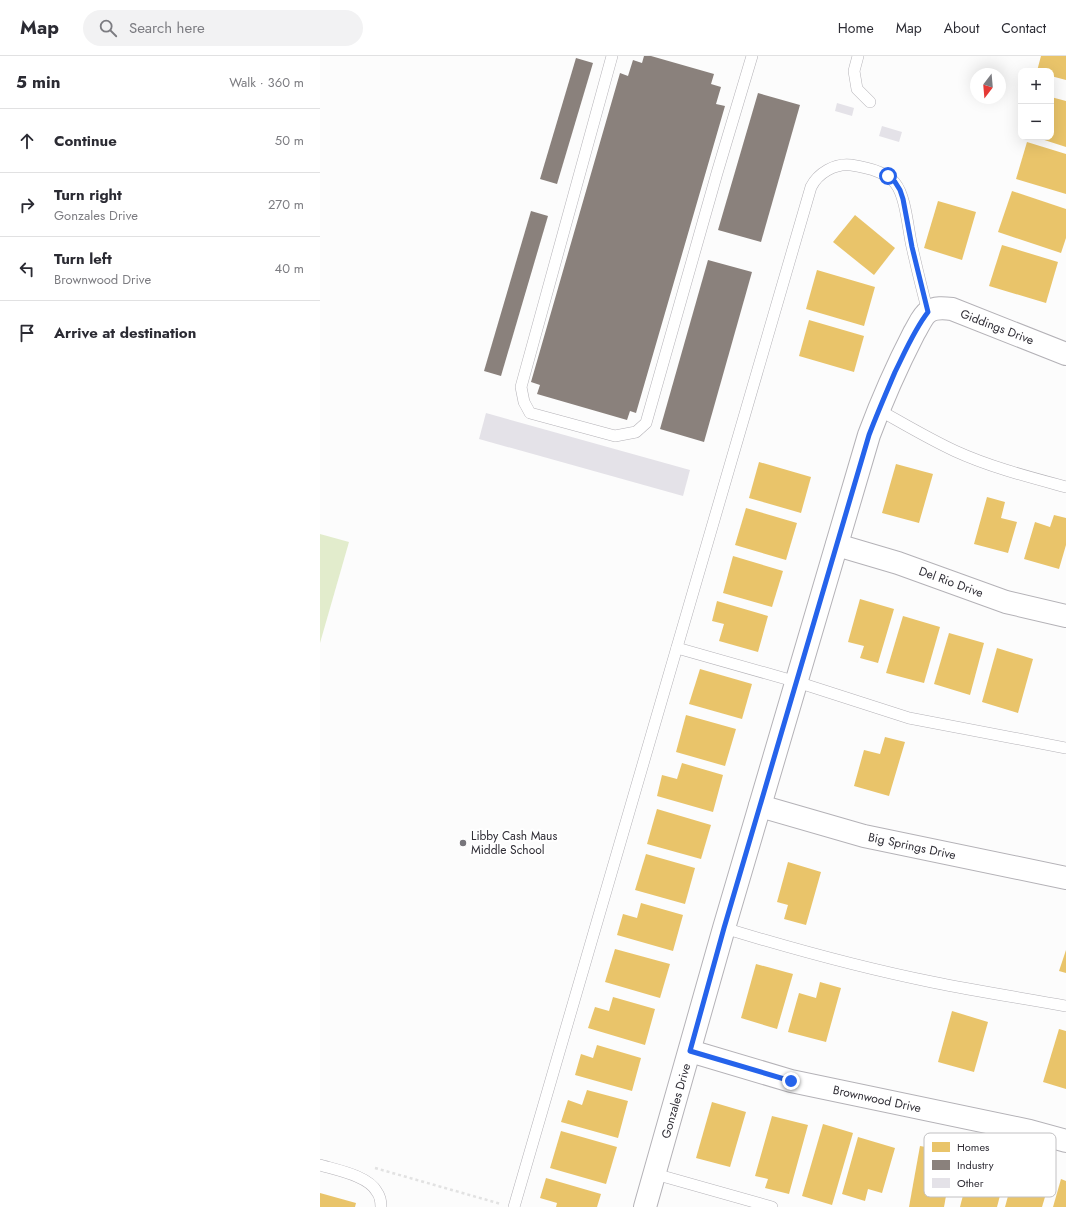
<!DOCTYPE html>
<meta charset="utf-8">
<style>
:root{--surface:#fff;--page:#f2f2f3;--text:#2b2b33;--muted:#7c7c81;--line:#e1e1e2}
body{margin:0;font-family:Jost,sans-serif;background:var(--page);color:var(--text)}
.controls{position:absolute;right:12px;top:12px;display:grid;overflow:hidden;border-radius:8px;box-shadow:0 4px 16px #0002}
.controls button{width:36px;height:36px;display:grid;place-items:center;padding:0;border:0;border-bottom:1px solid var(--line);background:var(--surface);color:var(--text);font:20px sans-serif}
.compass{position:absolute;left:650px;top:12px;width:36px;height:36px;border-radius:50%;background:var(--surface);box-shadow:0 4px 16px #0002;rotate:196deg}
.stop{position:absolute;width:12px;height:12px;margin:-9px;border:3px solid #2563eb;border-radius:50%;background:#fff}
.stop.end{background:#2563eb;border-color:#fff;box-shadow:0 1px 4px #0008}
.list{margin:0;padding:0;list-style:none}
h2{display:flex;justify-content:space-between;align-items:center;height:52px;margin:0;padding:0 16px;font-size:17px}
h2 small{font-size:13px;font-weight:400;color:var(--muted)}
.list li{display:grid;grid-template-columns:26px 1fr auto;gap:12px;align-items:center;box-sizing:border-box;height:64px;padding:0 16px;border-top:1px solid var(--line)}
.list b{display:block;font-size:15px;white-space:nowrap}
.list p{margin:0;font-size:13px;white-space:nowrap;color:var(--muted)}
.list em{font-size:13px;font-style:normal;color:var(--muted)}
.icon{flex:none;width:22px;height:22px;fill:none;stroke:currentColor;stroke-width:2;stroke-linecap:round;stroke-linejoin:round}
.map{position:relative;flex:none;width:746px;height:1151px;overflow:hidden}
header{display:flex;align-items:center;gap:24px;box-sizing:border-box;height:56px;padding:0 20px;background:var(--surface);border-bottom:1px solid var(--line)}
header strong{font-size:19px}
nav{display:flex;gap:22px;margin-inline-start:auto;font-size:14px}
.search{width:280px;height:36px;background:var(--page);display:flex;align-items:center;gap:10px;box-sizing:border-box;padding:0 14px;border-radius:22px;color:var(--muted);font-size:15px}
main{display:flex}
aside{flex:1;background:var(--surface)}
.map>svg:first-child{display:block}
.green{fill:#e2eccc}
.homes{fill:#e9c46a}
.industry{fill:#8a817c}
.building{fill:#e4e2e8}
.lines{fill:none;stroke-linecap:round;stroke-linejoin:round}
.lane-casing{stroke:#b4b2b7;stroke-width:12}
.street-casing{stroke:#b4b2b7;stroke-width:24}
.path{stroke:#e2e2e2;stroke-width:2.5;stroke-dasharray:3 3;stroke-linecap:butt}
.lane{stroke:#fff;stroke-width:11}
.street{stroke:#fff;stroke-width:22}
.route{stroke:#2563eb;stroke-width:5}
.poi-dot{fill:#77757b;stroke:#fff;stroke-width:1.5}
.labels{text-anchor:middle;dominant-baseline:central;stroke-width:4;stroke-linejoin:round;paint-order:stroke}
.street-label{font-size:12px;fill:#2f2d35;stroke:#fff}
.poi-label{font-size:12px;fill:#2f2d35;stroke:#fff;text-anchor:start}
.key{fill:#fff;stroke:#c1c0c2;stroke-width:1}
.key-label{font-size:11px;fill:#2f2d35}
</style>
<header>
<strong>Map</strong>
<div class="search"><svg class="icon" aria-label="search" viewBox="0 0 24 24"><circle cx="10" cy="10" r="6"/><path d="M15 15l6 6"/></svg>Search here</div>
<nav><a>Home</a><a>Map</a><a>About</a><a>Contact</a></nav>
</header>
<main>
<aside>
<h2>5 min<small>Walk · 360 m</small></h2>
<ul class="list">
<li><svg class="icon" aria-label="ahead" viewBox="0 0 24 24"><path d="M12 20V5M6 11l6-6 6 6"/></svg><div><b>Continue</b></div><em>50 m</em></li>
<li><svg class="icon" aria-label="right" viewBox="0 0 24 24"><path d="M7 20v-9h11M14 6l5 5-5 5"/></svg><div><b>Turn right</b><p>Gonzales Drive</p></div><em>270 m</em></li>
<li><svg class="icon" aria-label="left" viewBox="0 0 24 24"><path d="M17 20v-9H6M10 6l-5 5 5 5"/></svg><div><b>Turn left</b><p>Brownwood Drive</p></div><em>40 m</em></li>
<li><svg class="icon" aria-label="arrive" viewBox="0 0 24 24"><path d="M6 21V4h12l-3 4 3 4H6"/></svg><div><b>Arrive at destination</b></div></li>
</ul>
</aside>
<div class="map">
<svg width="746" height="1151" viewBox="0 0 746 1151">
<rect width="100%" height="100%" fill="#fcfcfc"/>
<path class="green" d="M0,478L29,486L0,587Z"/>
<g class="homes">
<path d="M721,0H746V24L731,20V15H717Z"/>
<path d="M731,41L746,45V91L715,81H731Z"/>
<path d="M707,86L746,98V138L696,123Z"/>
<path d="M692,135L746,153V182L741,197L678,176Z"/>
<path d="M618,145L656,156L642,204L604,192Z"/>
<path d="M535,159L575,192L554,219L513,186Z"/>
<path d="M682,189L738,206L726,247L669,230Z"/>
<path d="M497,214L555,231L544,270L486,253Z"/>
<path d="M489,264L544,280L534,316L479,300Z"/>
<path d="M439,406L491,421L481,457L429,442Z"/>
<path d="M576,408L613,418L599,467L562,457Z"/>
<path d="M667,441L685,446L681,462L697,466L688,497L654,488Z"/>
<path d="M426,452L477,467L466,504L415,489Z"/>
<path d="M734,459L746,462V489L739,513L704,503L715,466L730,471Z"/>
<path d="M413,500L463,515L452,551L403,537Z"/>
<path d="M540,543L574,553L558,607L540,602L544,590L528,586Z"/>
<path d="M397,545L448,560L438,596L399,585L404,568L392,565Z"/>
<path d="M583,560L620,571L604,627L566,617Z"/>
<path d="M629,577L664,587L650,639L614,628Z"/>
<path d="M677,592L713,603L698,657L662,646Z"/>
<path d="M380,613L432,628L422,663L369,648Z"/>
<path d="M366,659L416,673L405,710L356,696Z"/>
<path d="M565,681L585,686L569,740L534,730L544,694L560,698Z"/>
<path d="M362,707L403,719L393,756L337,740L342,719L357,723Z"/>
<path d="M337,753L391,769L381,803L327,788Z"/>
<path d="M326,798L375,812L365,848L315,834Z"/>
<path d="M468,806L501,816L486,869L464,863L468,849L457,846Z"/>
<path d="M321,847L363,859L353,895L297,879L303,858L317,862Z"/>
<path d="M295,893L350,908L340,942L285,926Z"/>
<path d="M746,894V917L739,915Z"/>
<path d="M436,908L473,918L457,973L421,962Z"/>
<path d="M500,926L521,932L506,986L468,976L479,937L496,942Z"/>
<path d="M293,941L335,953L325,989L268,972L275,951L289,955Z"/>
<path d="M632,955L668,966L654,1016L618,1006Z"/>
<path d="M739,973L746,975V1033L723,1026Z"/>
<path d="M277,989L321,1002L312,1035L255,1019L261,998L273,1002Z"/>
<path d="M267,1034L308,1045L298,1082L241,1066L248,1044L262,1049Z"/>
<path d="M392,1046L426,1056L410,1111L376,1102Z"/>
<path d="M452,1060L488,1069L469,1138L445,1132L448,1123L435,1120Z"/>
<path d="M503,1068L533,1077L512,1149L482,1140Z"/>
<path d="M241,1075L297,1091L286,1128L230,1112Z"/>
<path d="M538,1081L575,1092L562,1137L548,1133L545,1145L522,1138Z"/>
<path d="M600,1090L634,1096L624,1151H589Z"/>
<path d="M654,1096L689,1105L677,1151H640Z"/>
<path d="M696,1111L731,1121L722,1151H685Z"/>
<path d="M226,1122L281,1138L277,1151H236L237,1147L220,1142Z"/>
<path d="M741,1123L746,1125V1151H733Z"/>
<path d="M0,1137L36,1147L35,1151H0Z"/>
</g>
<g class="industry">
<path d="M324,0H331L394,18L391,28L401,31L396,48L405,50L316,357L310,355L307,364L217,338L220,329L211,326L300,17L308,20L313,4L322,7Z"/>
<path d="M256,2L273,7L237,128L220,123Z"/>
<path d="M438,37L480,49L441,186L398,174Z"/>
<path d="M211,155L228,160L181,320L164,315Z"/>
<path d="M388,204L432,216L384,386L340,373Z"/>
</g>
<g class="building">
<path d="M517,47L534,52L532,60L515,55Z"/>
<path d="M562,70L582,76L579,86L559,80Z"/>
<path d="M166,357L370,414L363,440L159,383Z"/>
</g>
<g class="lines">
<defs>
<g id="lane">
<path d="M292,0L201,331L204,346L210,357L295,380L316,376L326,367L397,117L432,0"/>
<path d="M538,0L534,15L537,33L550,46"/>
<path d="M559,354C584,368 609,383 635,395C670,411 709,421 746,431"/>
<path d="M357,592L477,626L589,662L746,692"/>
<path d="M404,872C473,893 542,912 612,926C656,935 701,942 746,950"/>
<path d="M0,1109C17,1114 49,1120 57,1136C60,1140 61,1146 61,1151"/>
<path d="M335,1118L452,1151"/>
<path d="M194,1151L491,131C498,117 515,107 531,109C545,111 565,115 575,127C586,140 588,174 592,191C597,213 602,234 608,256"/>
</g>
<g id="street">
<path d="M517,489L578,507L686,546L746,560"/>
<path d="M440,750L544,780L746,822"/>
<path d="M370,995L471,1025L710,1075L746,1085"/>
<path d="M325,1151L404,872L549,379C562,344 577,310 594,277C598,271 602,260 608,256C615,251 624,252 632,253L746,298"/>
</g>
</defs>
<use href="#lane" class="lane-casing"/>
<use href="#street" class="street-casing"/>
<path class="path" d="M55,1112L181,1148"/>
<use href="#lane" class="lane"/>
<use href="#street" class="street"/>
</g>
<g class="lines">
<path class="route" d="M471,1025L370,995L404,872L549,379C557,358 566,337 575,316C585,296 594,274 608,256L592,191L583,143L580,134L575,126L568,120"/>
</g>
<circle class="poi-dot" cx="143" cy="787" r="4"/>
<g class="labels">
<g class="street-label">
<text transform="translate(677 271) rotate(21)">Giddings Drive</text>
<text transform="translate(631 526) rotate(20)">Del Rio Drive</text>
<text transform="translate(592 790) rotate(12)">Big Springs Drive</text>
<text transform="translate(557 1043) rotate(12)">Brownwood Drive</text>
<text transform="translate(356 1045) rotate(-74)">Gonzales Drive</text>
</g>
<g class="poi-label">
<text x="151" y="780">Libby Cash Maus<tspan x="151" dy="14">Middle School</tspan></text>
</g>
</g>
<rect x="604" y="1077" width="132" height="64" rx="6" class="key"/>
<rect x="612" y="1086" width="18" height="10" fill="#e9c46a"/>
<rect x="612" y="1104" width="18" height="10" fill="#8a817c"/>
<rect x="612" y="1122" width="18" height="10" fill="#e4e2e8"/>
<g class="key-label">
<text x="637" y="1095">Homes</text>
<text x="637" y="1113">Industry</text>
<text x="637" y="1131">Other</text>
</g>
</svg>
<div class="controls">
<button>+</button>
<button>−</button>
</div>
<svg class="compass" viewBox="-18 -18 36 36"><path d="M0-13l5 13h-10z" fill="#e53935"/><path d="M0 13l5-13h-10z" fill="#7c7c81"/></svg>
<div class="stop" style="left:568px;top:120px"></div>
<div class="stop end" style="left:471px;top:1025px"></div>
</div>
</main>
